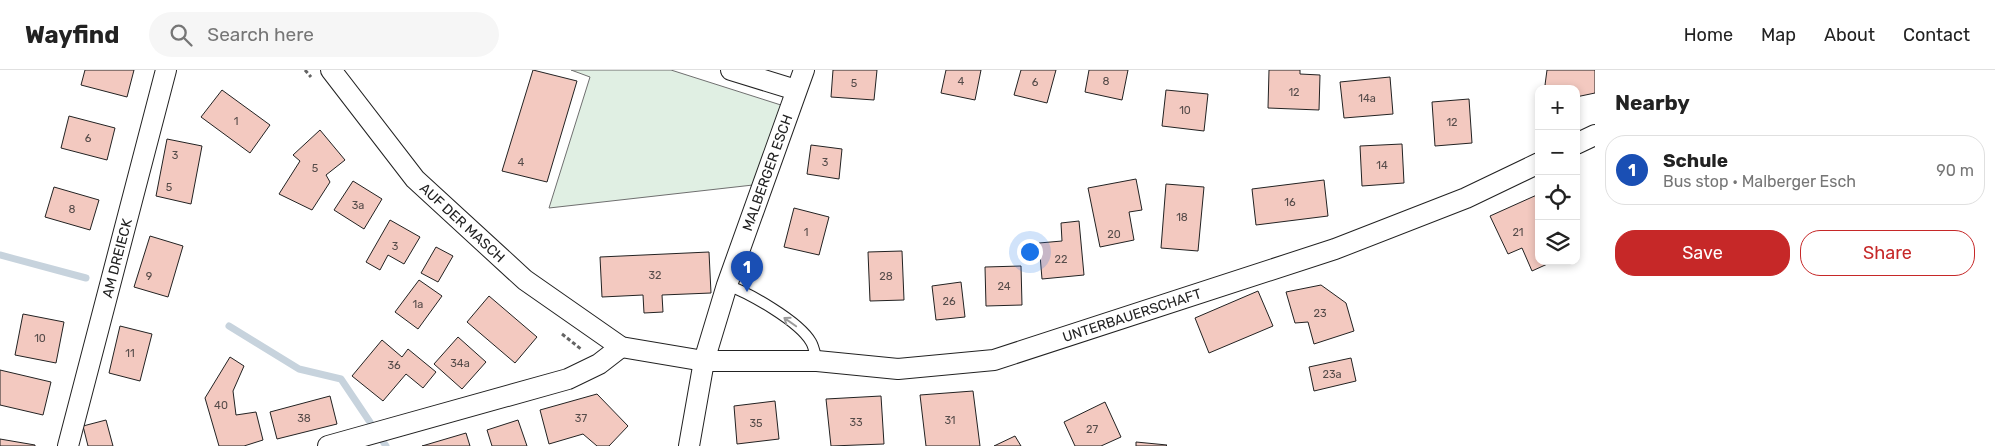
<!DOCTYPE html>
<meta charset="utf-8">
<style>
:root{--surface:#fff;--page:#f6f6f6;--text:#222;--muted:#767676;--line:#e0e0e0;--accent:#c62828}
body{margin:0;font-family:Rubik,sans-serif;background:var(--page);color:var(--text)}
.controls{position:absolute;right:15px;top:15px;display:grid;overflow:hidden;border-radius:10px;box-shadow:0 2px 8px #0003}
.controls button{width:45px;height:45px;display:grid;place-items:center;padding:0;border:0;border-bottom:1px solid var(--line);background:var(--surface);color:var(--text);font:25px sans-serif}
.you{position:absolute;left:1029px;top:181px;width:18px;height:18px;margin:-12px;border:4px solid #fff;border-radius:50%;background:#1a73e8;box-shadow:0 0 0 8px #1a73e833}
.badge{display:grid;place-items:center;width:32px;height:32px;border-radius:50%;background:var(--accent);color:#fff;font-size:16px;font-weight:700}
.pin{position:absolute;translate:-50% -41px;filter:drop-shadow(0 1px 2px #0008)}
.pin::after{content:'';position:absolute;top:26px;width:18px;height:15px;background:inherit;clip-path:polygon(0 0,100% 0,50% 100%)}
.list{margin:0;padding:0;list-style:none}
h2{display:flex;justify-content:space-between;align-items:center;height:65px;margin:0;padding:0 20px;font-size:21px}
h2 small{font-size:16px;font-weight:400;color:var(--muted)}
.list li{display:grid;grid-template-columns:32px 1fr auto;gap:15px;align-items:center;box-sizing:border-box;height:70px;margin:0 10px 10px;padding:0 10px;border:1px solid var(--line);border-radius:20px}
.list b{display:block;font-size:19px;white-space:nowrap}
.list p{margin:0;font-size:16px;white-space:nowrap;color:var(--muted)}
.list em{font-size:16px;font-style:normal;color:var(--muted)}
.actions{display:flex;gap:10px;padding:15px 20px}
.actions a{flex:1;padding:11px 0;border:1px solid var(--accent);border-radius:20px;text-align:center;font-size:18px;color:var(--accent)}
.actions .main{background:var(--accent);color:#fff}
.icon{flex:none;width:28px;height:28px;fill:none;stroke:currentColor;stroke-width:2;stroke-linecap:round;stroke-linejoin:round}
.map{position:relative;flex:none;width:1595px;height:376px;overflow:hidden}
header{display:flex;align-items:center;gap:30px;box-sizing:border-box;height:70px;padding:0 25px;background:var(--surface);border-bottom:1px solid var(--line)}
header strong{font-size:24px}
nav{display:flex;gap:28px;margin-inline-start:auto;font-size:18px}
.search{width:350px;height:45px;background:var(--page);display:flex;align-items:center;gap:12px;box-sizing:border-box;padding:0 18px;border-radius:28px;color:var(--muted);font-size:19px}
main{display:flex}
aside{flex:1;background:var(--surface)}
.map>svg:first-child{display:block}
.green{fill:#e0efe3;stroke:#6f6f6f}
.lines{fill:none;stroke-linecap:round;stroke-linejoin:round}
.stream{stroke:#c7d3dd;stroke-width:7}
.building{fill:#f3c9c0;stroke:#222}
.service-casing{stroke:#222;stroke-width:12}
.minor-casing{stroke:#222;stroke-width:22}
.path{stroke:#646464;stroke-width:3;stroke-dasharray:4 2.5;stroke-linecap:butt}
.service{stroke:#fff;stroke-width:10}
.minor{stroke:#fff;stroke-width:20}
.oneway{stroke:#9c9c9c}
.labels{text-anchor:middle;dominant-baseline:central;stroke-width:4;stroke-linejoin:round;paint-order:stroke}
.number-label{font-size:11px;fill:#564c4a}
.street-label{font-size:14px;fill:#222;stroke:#fff}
</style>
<header>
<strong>Wayfind</strong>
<div class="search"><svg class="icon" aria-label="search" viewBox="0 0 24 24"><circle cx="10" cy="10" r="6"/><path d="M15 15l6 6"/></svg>Search here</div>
<nav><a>Home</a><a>Map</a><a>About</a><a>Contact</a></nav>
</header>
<main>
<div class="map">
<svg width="1595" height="376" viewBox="0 0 1595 376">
<rect width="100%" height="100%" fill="#fff"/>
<path class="green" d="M571,0H671L784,36L753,115L549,138L590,7Z"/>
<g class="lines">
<g class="stream">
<path d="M0,185L86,208"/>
<path d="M229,256L299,299L341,309L386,376"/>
</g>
</g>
<g class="building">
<path d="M85,0H134L127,27L81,15Z"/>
<path d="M533,0L577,11L547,112L502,101Z"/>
<path d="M833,0H877L874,30L831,27Z"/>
<path d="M946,0H981L975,30L941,23Z"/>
<path d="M1021,0H1056L1047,33L1014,25Z"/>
<path d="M1089,0H1128L1122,30L1085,22Z"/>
<path d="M1269,0H1300V4L1320,5L1319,40L1268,38Z"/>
<path d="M1547,0H1595V23L1576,27V19H1552L1545,15Z"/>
<path d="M1390,7L1393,44L1344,48L1340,12Z"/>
<path d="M222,20L270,55L250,83L201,47Z"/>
<path d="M1166,20L1208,24L1204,61L1162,56Z"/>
<path d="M1469,29L1472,73L1435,76L1432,32Z"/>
<path d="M69,46L115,58L107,90L61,78Z"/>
<path d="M320,60L345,90L326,105L330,112L312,140L279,124L300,91L293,85Z"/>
<path d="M167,69L202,76L191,134L156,126Z"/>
<path d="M1402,74L1404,113L1362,116L1360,76Z"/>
<path d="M811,75L842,79L839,109L807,104Z"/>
<path d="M1136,109L1142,140L1129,142L1134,170L1100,177L1088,118Z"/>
<path d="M1324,110L1328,146L1256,155L1252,119Z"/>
<path d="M353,111L382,129L364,159L334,140Z"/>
<path d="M1166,114L1204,117L1198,181L1161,178Z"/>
<path d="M54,117L99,130L90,160L45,147Z"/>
<path d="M1539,124V191H1554L1532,201L1522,178L1508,184L1490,146Z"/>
<path d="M794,138L829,147L819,185L784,177Z"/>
<path d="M390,150L420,167L404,194L388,185L380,200L366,192Z"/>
<path d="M1079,151L1084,205L1042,209L1039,173L1062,171L1061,153Z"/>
<path d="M150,166L183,176L168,227L134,217Z"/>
<path d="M436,177L453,186L438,212L421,203Z"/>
<path d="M902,181L904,230L870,231L868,182Z"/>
<path d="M709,182L711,223L662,225L663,242L644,243L643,225L602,227L600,187Z"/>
<path d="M1021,196L1022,235L986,236L985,197Z"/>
<path d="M419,210L442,226L418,259L395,242Z"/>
<path d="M961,212L965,247L936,250L932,216Z"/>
<path d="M1321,215L1346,233L1354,261L1314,274L1308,252L1295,253L1286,222Z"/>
<path d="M1258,221L1273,256L1209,283L1195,248Z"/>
<path d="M489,226L537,267L515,293L467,252Z"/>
<path d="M23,244L64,252L56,293L15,285Z"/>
<path d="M120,256L152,264L140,311L109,303Z"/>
<path d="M458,267L486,292L462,319L434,294Z"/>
<path d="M382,270L402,287L408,279L436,302L423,318L406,304L383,331L352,306Z"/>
<path d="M230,287L244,296L233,321L236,345L256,342L263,370L244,376H219L205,328Z"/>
<path d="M1351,288L1356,311L1314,321L1309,297Z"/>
<path d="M0,300L51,312L43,345L0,335Z"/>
<path d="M973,321L980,376H926L920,325Z"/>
<path d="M597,324L628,356L609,376H597L583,364L549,374L540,340Z"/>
<path d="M330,326L337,354L277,369L270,342Z"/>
<path d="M881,326L884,374L831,376L826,329Z"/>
<path d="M775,331L779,369L737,374L734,336Z"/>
<path d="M1105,332L1121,367L1101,376H1075L1064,352Z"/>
<path d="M106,350L113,376H88L83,356Z"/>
<path d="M518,350L527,376H492L487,360Z"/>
<path d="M466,363L470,376H422Z"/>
<path d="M1015,366L1021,376H994Z"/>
<path d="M0,369L35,375V376H0Z"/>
<path d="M1136,372L1167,375L1166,376H1136Z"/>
</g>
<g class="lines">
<defs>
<path id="service" d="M727,215C749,223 799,251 811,272C814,277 815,284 817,291"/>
<g id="minor">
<path id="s1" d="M331,0L415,109L525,210L621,277L704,291H817L898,299L994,290L1335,179L1466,128L1539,93"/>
<path d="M731,0L796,20"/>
<path d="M1576,74L1595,65"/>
<path id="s2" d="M68,376L166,0"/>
<path d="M328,376L568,309L599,294L621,277"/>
<path id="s3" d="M689,376L704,291L727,215L804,0"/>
</g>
</defs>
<use href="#service" class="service-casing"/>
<use href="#minor" class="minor-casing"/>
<g class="path">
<path d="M305,0L311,7"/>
<path d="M562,264L581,279"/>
</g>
<use href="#service" class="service"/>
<use href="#minor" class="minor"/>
</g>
<defs><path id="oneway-shaft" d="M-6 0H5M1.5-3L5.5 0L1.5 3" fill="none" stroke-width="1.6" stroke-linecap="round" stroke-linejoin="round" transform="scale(1.25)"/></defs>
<use class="oneway" href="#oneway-shaft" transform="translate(790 252) rotate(-145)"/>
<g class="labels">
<g class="number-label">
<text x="961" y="11">4</text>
<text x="1106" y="11">8</text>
<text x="1035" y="12">6</text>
<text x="854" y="13">5</text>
<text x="1294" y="22">12</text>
<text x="1367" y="28">14a</text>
<text x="1185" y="40">10</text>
<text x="236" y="51">1</text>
<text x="1452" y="52">12</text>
<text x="88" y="68">6</text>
<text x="175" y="85">3</text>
<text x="521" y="92">4</text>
<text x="825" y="92">3</text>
<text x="1382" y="95">14</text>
<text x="315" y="98">5</text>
<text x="169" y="117">5</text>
<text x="1290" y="132">16</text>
<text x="358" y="135">3a</text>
<text x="72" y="139">8</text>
<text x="1182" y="147">18</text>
<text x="806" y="162">1</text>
<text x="1518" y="162">21</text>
<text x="1114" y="164">20</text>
<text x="395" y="176">3</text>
<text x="1061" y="189">22</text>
<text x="655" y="205">32</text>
<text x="149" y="206">9</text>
<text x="886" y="206">28</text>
<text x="1004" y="216">24</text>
<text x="949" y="231">26</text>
<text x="418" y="234">1a</text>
<text x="1320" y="243">23</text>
<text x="40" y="268">10</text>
<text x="130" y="283">11</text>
<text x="460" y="293">34a</text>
<text x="394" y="295">36</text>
<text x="1332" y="304">23a</text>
<text x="221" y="335">40</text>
<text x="304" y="348">38</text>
<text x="581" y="348">37</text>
<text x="950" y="350">31</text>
<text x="856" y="352">33</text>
<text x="756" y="353">35</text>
<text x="1092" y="359">27</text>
</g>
<g class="street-label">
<text stroke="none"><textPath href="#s3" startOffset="285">MALBERGER ESCH</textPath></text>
<text stroke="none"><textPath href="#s1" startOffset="202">AUF DER MASCH</textPath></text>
<text stroke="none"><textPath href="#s2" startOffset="194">AM DREIECK</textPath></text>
<text stroke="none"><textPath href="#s1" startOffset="924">UNTERBAUERSCHAFT</textPath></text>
</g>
</g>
</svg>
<div class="controls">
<button>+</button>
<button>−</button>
<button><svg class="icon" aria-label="locate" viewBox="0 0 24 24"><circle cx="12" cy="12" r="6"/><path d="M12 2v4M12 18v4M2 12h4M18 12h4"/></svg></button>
<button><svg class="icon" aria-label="layers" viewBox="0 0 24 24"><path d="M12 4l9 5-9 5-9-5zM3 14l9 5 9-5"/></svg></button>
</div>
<div class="you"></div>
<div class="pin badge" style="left:747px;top:222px;background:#1a4fb4">1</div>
</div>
<aside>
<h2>Nearby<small></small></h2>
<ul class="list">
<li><span class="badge" style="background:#1a4fb4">1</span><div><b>Schule</b><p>Bus stop · Malberger Esch</p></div><em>90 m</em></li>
</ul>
<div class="actions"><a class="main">Save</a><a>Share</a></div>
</aside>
</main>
